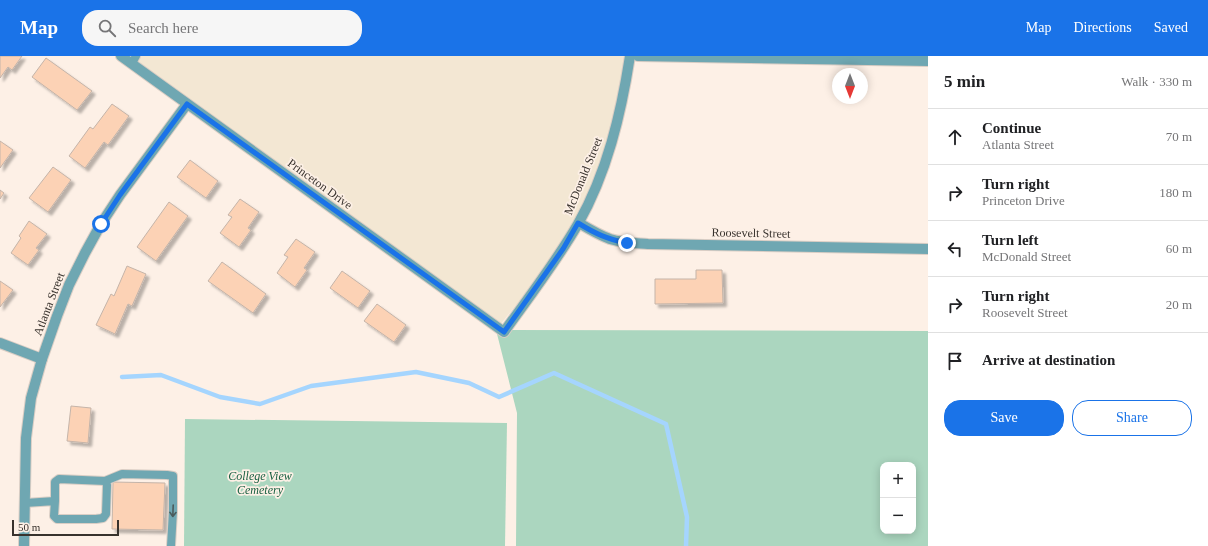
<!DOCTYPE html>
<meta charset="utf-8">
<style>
:root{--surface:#fff;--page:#f6f6f6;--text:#202124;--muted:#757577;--line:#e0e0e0;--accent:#1a73e8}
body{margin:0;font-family:"Times New Roman",serif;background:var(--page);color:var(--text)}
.controls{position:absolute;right:12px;bottom:12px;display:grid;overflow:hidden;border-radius:8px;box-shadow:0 2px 10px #0003}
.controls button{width:36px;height:36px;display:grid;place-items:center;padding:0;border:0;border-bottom:1px solid var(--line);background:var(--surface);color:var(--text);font:20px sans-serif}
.compass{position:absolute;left:832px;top:12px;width:36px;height:36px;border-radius:50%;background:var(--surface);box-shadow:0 2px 10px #0003;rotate:180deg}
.scale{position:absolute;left:12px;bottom:10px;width:107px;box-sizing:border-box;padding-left:4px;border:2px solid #38322d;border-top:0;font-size:11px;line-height:14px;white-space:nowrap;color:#38322d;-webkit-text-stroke:3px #fdf0e6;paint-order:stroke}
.stop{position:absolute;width:12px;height:12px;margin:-9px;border:3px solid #1a73e8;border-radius:50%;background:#fff}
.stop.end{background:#1a73e8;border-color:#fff;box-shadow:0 1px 4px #0008}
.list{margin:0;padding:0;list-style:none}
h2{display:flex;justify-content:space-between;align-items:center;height:52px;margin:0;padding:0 16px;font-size:17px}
h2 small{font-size:13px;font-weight:400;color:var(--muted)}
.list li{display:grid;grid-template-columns:26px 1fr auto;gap:12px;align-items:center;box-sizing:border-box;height:56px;padding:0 16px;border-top:1px solid var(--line)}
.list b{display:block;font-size:15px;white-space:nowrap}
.list p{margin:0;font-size:13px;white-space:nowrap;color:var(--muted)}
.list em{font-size:13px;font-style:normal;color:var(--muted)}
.actions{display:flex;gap:8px;padding:12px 16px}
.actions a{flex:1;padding:9px 0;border:1px solid var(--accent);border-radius:16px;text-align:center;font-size:14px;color:var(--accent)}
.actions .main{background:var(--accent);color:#fff}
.icon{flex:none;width:22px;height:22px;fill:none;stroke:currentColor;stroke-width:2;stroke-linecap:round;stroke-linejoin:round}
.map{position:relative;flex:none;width:928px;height:490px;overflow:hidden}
header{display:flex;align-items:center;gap:24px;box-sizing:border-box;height:56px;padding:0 20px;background:var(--accent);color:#fff}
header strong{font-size:19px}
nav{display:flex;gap:22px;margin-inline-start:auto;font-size:14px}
.search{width:280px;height:36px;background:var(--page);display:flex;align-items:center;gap:10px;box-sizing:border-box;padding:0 14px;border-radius:16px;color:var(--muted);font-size:15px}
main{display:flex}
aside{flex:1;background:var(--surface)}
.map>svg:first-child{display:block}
.education{fill:#f3e7d3}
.green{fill:#abd6bf;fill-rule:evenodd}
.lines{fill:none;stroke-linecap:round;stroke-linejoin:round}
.stream{stroke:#a5d5fe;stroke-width:4.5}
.building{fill:#fcd2b5;stroke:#c4b4a9;filter:url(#shadow)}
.service-casing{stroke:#dacec5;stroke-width:10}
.minor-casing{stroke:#dacec5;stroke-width:12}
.service{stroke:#6fa7b2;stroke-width:8}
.minor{stroke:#6fa7b2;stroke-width:10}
.oneway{stroke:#4b5b5c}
.route{stroke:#1a73e8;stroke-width:5}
.labels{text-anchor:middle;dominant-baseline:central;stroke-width:3.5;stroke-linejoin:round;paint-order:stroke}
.street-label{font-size:12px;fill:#38322d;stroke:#fdf0e6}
.park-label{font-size:12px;font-style:italic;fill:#196042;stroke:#fdf0e6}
</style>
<header>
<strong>Map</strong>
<div class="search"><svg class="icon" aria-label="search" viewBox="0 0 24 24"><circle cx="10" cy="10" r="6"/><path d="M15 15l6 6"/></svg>Search here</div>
<nav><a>Map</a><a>Directions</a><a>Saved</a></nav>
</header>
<main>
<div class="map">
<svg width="928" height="490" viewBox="0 0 928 490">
<defs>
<filter id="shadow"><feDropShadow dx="3.5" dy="3.5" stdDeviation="1" flood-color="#0004"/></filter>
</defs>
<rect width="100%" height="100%" fill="#fdf0e6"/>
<path class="education" d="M120,0H626L618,47L597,123L556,199L496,274Z"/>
<g class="green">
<path d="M496,274L928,275V490H516L517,357ZM883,409H913V475H883Z"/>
<path d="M185,363L507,367L505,490H184Z"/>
</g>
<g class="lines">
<path class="stream" d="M122,321L161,319L220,341L260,348L311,330L416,316L469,327L499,341L554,317L666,368L687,461L686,490"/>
</g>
<g class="building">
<path d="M0,0H22L12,14L8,11L0,22Z"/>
<path d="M46,2L92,35L77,54L32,21Z"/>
<path d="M112,48L129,60L108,89L104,86L85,112L69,100L90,71L93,73Z"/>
<path d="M0,85L13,94L0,112Z"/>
<path d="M190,104L218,125L206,142L177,121Z"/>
<path d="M53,111L71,124L48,156L29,142Z"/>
<path d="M0,134L4,137L0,143Z"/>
<path d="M240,143L259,156L248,172L251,174L239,191L220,177L232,161L228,159Z"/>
<path d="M169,146L188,160L156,205L137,191Z"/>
<path d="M29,165L47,178L36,192L39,194L28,209L11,197L21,182L19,180Z"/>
<path d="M296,183L315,196L304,212L307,214L295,231L277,217L288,201L284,199Z"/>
<path d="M222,206L266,238L253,257L208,225Z"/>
<path d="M127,210L146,218L132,250L128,248L115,278L96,269L111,238L114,240Z"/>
<path d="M696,214H722L723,247L655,248V223H696Z"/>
<path d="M342,215L370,235L358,252L330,232Z"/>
<path d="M0,225L13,234L0,251Z"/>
<path d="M377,248L406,269L394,286L364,265Z"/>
<path d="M71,350L91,352L88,387L67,385Z"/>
<path d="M113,426L165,427L163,474L112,473Z"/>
</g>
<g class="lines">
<defs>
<g id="service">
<path d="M132,7L136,0"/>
<path d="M105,425L122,418L167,419L173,420V455L171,490"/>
<path d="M25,447L55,445L54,460L57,463H96L103,462L106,458L107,429L105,425L59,423L55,426V445"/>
</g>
<g id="minor">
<path d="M121,0L504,276C529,241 556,206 578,168C607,117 621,58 630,0"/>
<path d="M638,0L928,5"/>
<path d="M579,167C589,173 599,179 610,183C622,187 635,187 648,188L928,193"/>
<path d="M0,287L42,303"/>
<path d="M24,490L26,382L31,342L42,303L57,260L69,229L85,197L101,168L120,139L187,48"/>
</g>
</defs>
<use href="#service" class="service-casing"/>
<use href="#minor" class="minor-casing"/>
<use href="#service" class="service"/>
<use href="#minor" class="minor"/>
</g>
<defs><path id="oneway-shaft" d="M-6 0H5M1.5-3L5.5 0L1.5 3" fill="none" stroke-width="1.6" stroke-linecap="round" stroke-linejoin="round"/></defs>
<use class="oneway" href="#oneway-shaft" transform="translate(173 455) rotate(92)"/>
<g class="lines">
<path class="route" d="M101,168L120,139L187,48L504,276L563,193L578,167C596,178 607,183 627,187"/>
</g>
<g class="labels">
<g class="street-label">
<text transform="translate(583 120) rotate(-68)">McDonald Street</text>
<text transform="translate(320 128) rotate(36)">Princeton Drive</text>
<text transform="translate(751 177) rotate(1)">Roosevelt Street</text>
<text transform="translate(49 248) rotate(-69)">Atlanta Street</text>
</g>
<g class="park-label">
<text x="260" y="420">College View<tspan x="260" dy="14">Cemetery</tspan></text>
</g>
</g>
</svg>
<div class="controls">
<button>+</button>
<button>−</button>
</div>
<svg class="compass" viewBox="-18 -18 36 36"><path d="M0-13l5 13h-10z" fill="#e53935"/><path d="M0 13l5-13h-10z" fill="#757577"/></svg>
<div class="scale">50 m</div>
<div class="stop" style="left:101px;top:168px"></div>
<div class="stop end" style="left:627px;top:187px"></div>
</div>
<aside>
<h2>5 min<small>Walk · 330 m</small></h2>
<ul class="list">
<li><svg class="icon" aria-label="ahead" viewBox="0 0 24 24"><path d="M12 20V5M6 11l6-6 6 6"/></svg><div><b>Continue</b><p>Atlanta Street</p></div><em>70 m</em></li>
<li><svg class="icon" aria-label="right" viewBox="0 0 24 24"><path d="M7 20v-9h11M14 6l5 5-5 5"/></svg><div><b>Turn right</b><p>Princeton Drive</p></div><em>180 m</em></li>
<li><svg class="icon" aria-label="left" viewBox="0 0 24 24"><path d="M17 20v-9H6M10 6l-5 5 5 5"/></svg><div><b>Turn left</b><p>McDonald Street</p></div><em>60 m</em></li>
<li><svg class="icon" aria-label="right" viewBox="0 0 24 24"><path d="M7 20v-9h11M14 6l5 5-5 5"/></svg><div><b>Turn right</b><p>Roosevelt Street</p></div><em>20 m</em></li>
<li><svg class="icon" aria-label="arrive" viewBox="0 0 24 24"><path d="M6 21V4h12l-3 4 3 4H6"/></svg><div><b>Arrive at destination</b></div></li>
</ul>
<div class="actions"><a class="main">Save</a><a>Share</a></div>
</aside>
</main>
